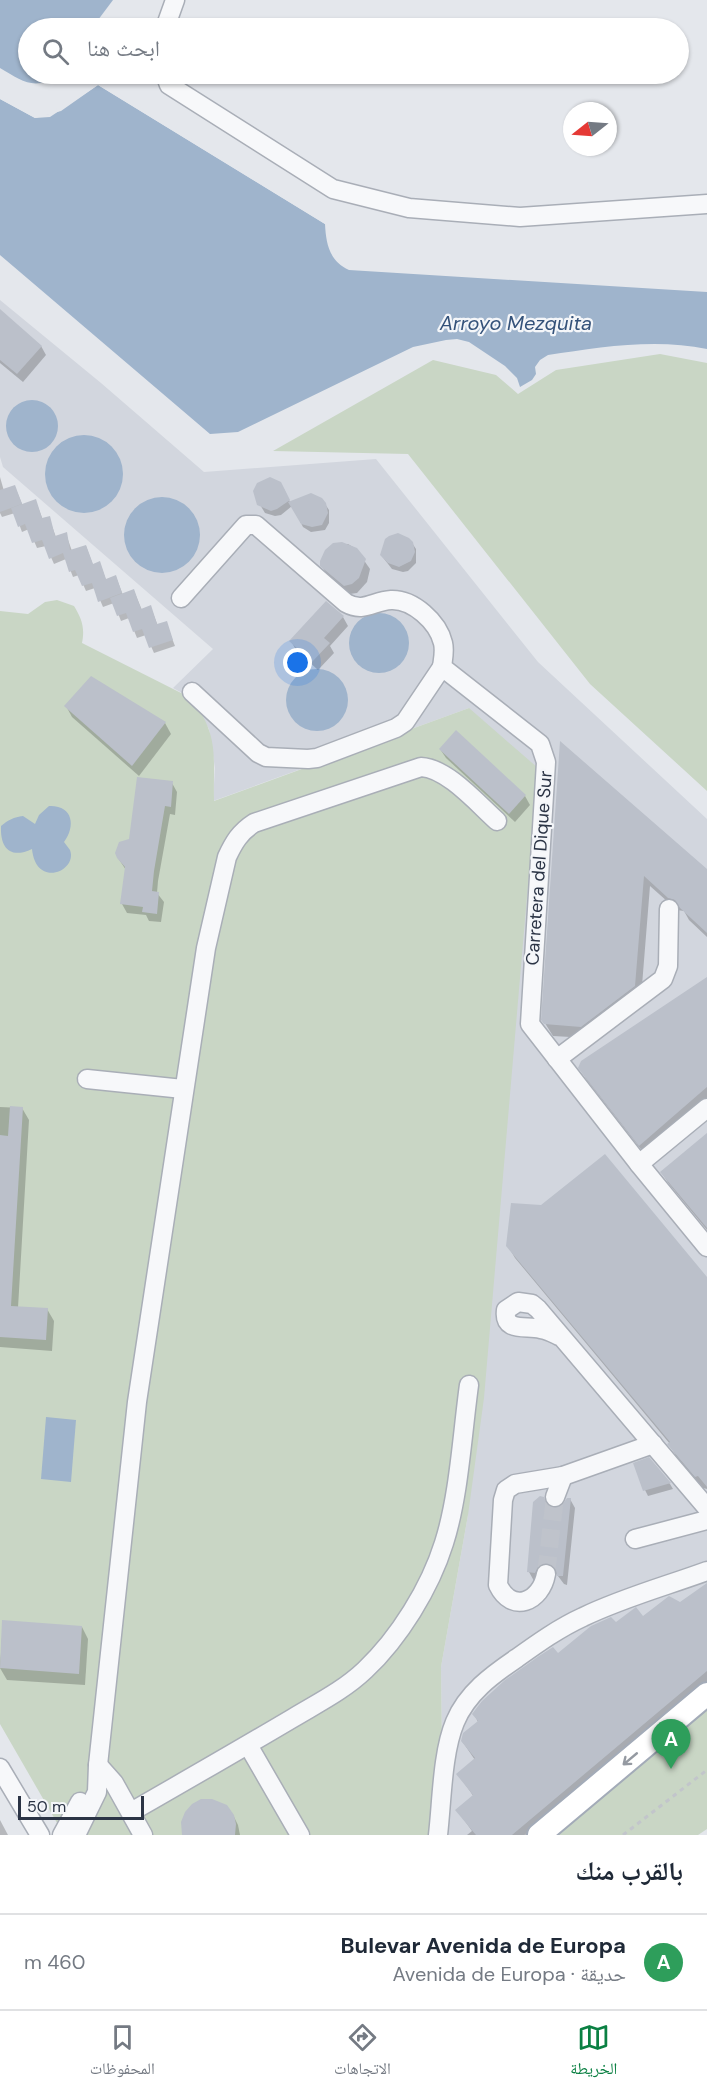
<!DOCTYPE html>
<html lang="ar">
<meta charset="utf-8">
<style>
:root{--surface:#fff;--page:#f6f6f7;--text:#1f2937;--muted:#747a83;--line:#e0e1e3;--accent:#0b8043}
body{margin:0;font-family:"DM Sans","Noto Naskh Arabic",sans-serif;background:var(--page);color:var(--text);direction:rtl}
.compass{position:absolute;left:563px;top:102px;width:54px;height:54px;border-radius:50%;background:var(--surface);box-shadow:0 2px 4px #0004;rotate:253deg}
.scale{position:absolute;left:18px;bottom:15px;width:126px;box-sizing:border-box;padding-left:6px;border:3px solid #2b3445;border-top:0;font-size:16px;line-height:21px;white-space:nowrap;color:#2b3445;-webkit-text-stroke:4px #f4f6f9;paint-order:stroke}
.you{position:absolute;left:298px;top:663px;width:21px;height:21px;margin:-15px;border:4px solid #fff;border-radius:50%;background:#1a73e8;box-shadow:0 0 0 9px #1a73e833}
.badge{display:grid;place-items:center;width:39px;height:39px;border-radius:50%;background:var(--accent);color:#fff;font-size:20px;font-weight:700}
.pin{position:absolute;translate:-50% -50px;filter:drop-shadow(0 2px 3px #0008)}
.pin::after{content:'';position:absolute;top:32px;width:21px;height:18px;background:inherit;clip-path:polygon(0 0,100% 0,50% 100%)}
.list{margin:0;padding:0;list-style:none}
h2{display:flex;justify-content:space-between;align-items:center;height:78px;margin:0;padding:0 24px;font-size:26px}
h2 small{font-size:20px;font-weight:400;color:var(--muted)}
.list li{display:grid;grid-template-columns:39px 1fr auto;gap:18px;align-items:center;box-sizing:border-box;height:96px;padding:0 24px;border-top:2px solid var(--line)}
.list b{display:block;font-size:22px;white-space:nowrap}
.list p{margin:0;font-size:20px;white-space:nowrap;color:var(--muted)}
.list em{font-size:20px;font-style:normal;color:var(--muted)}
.icon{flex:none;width:33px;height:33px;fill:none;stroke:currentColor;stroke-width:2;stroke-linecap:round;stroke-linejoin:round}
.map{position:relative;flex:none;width:707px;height:1835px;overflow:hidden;direction:ltr}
.search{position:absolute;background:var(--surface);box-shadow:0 2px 4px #0004;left:18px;right:18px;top:18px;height:66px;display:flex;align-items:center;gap:15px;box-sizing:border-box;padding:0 21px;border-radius:33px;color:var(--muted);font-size:22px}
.sheet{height:174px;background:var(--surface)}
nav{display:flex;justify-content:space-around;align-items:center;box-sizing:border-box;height:84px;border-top:2px solid var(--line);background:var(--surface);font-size:16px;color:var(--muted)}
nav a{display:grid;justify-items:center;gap:3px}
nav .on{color:var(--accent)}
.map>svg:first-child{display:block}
.built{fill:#d2d6de}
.green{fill:#c9d6c5}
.water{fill:#9fb4cc}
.pier{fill:#e4e7ec}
.shadow{fill:#0003}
.building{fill:#bbc0ca}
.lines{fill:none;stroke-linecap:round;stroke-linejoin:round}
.minor-tunnel{stroke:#bfc3cb;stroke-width:18;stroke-dasharray:18 9;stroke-linecap:butt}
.minor-casing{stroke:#a9aeb7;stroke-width:21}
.major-casing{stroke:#a3abb8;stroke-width:26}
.path{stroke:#c2c5cb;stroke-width:3;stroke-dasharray:4.5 4.5;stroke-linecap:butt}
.minor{stroke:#f7f8fa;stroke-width:18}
.major{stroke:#fff;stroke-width:22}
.oneway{stroke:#959aa2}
.labels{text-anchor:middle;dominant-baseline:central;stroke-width:4.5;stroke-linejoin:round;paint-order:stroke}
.street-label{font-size:18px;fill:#2b3445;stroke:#f4f6f9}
.water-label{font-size:20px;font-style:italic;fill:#34527a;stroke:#f4f6f9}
</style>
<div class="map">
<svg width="707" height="1835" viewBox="0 0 707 1835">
<rect width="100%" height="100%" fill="#e4e7ec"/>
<path class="built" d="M0,300L101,383L204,472L376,459L538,662L707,819V1689L524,1835H443L441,1667L468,1515L469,708L213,801L215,768L209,729L191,698L173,688L213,649L3,467L0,457Z"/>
<g class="green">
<path d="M660,354L707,363V791L590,684L408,454L273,451L433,360L496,375L518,394L556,370Z"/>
<path d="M57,600L74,606C82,619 85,628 82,643L191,698C220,736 213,757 214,801L469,708L538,768L484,1398L468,1515L441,1667L443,1835H64L0,1724V611L28,614L45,602Z"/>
<path d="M707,1710V1829L698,1835H557Z"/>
</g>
<g class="water">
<path d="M0,0H113L92,28H28V74H58C36,92 22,81 0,68Z"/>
<path d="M98,85L325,224C326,243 329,261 349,270L707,292V349C656,338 599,347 548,355L540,360L535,367L536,374L532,380L520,387L517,378L505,366L469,342L457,339L446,340L413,347L238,432L210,434L0,255V99L35,118L61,111Z"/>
<circle cx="32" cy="426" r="26"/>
<circle cx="84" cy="474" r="39"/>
<circle cx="162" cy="535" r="38"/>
<circle cx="379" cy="643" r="30"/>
<circle cx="317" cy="700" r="31"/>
<path d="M49,806C73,805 76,826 64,842C66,845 68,847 70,850C78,871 36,889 32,849C11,859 0,849 1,826C8,820 14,817 23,816L35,824L39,815Z"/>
<path d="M46,1417L76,1420L71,1482L41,1479Z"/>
</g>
<path class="pier" d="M96,82H100L328,223L325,224L98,85L50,117L35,118L0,99V96L36,115L49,114Z"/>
<g class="shadow">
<path d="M0,311L41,346L46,355L23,382L0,363Z"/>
<path d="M0,477L4,491L15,487L23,506L38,507L43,520L49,518L56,537L66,534L72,551L86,546L93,565L102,569L106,580L116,577L123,595L134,591L142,610L153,613L158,626L166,623L175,646L154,653L146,635L137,638L129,618L121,621L114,603L103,607L95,588L86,591L79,575L73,577L66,559L54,564L46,546L37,548L29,529L22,532L15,513L2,517L0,513Z"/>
<path d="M284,489L290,502L325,504L329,510V523L325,530L311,532L303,527L292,506L281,515L275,516L265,513L256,498Z"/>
<path d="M412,543L416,549V563L408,571L403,572L392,569L381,555Z"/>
<path d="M334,544H348L356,549L370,569L367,582L357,593L350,594L327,575L322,566Z"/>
<path d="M327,603L343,617L348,626L330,646L334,653L318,670L296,650L291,641Z"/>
<path d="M66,706L165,723L171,734L139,776L72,717Z"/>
<path d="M561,744L707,870V937L689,920L684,911L677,910L650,886L641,998L588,1038L553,1036L543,1020Z"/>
<path d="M440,749L525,796L530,805L515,822L446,758Z"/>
<path d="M172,783L177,792L175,815L170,814L158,881L157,893L164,902L161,922L149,921L146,915L127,913L122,904L126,870L118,858Z"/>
<path d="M707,979V1104L647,1157L587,1080L580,1068Z"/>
<path d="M0,1107L22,1108L29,1120L18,1308L47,1309L54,1321L52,1351L0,1347Z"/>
<path d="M707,1135V1230L669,1184L662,1173Z"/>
<path d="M508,1246L707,1279V1489L703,1488L676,1456L670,1444L515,1258Z"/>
<path d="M649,1459L670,1484L673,1489L648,1496L645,1490Z"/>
<path d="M570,1499L575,1508L567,1585L564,1584L555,1572L544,1574L540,1581H534L529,1572L548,1507L556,1510Z"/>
<path d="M707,1585V1689L532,1835H467L472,1831L457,1810L474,1797L458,1774L475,1760L462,1741L478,1722L474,1714L558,1655L616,1624L642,1618L679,1604Z"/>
<path d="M3,1622L82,1627L88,1639L85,1685L7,1680L0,1668Z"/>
<path d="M233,1815L238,1825L240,1835H185Z"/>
<path d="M0,1820L8,1835H0Z"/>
</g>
<g class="building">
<path d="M0,309L42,346L17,374L0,360Z"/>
<path d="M270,477L281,482L290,500L277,509L271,511L257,505L253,491L257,483Z"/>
<path d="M15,485L22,504L0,512V490Z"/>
<path d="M311,493L322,498L326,503L328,513L322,525L312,527L301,524L288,502Z"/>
<path d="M36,499L42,518L50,516L55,536L67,532L70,550L86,545L93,564L100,561L106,579L116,575L122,593L98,602L92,583L82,586L75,570L69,572L63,553L49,559L42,540L32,543L25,524L18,527L11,508Z"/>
<path d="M398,533L409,538L413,542L415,552L411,561L399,567L388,563L380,555L385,539L389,536Z"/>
<path d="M342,542L357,548L366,559L359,578L352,584L344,586L320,566V561L325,550L333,543Z"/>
<path d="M134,589L141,609L151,605L157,624L167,621L173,640L149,648L142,629L133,632L126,613L117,616L110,598Z"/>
<path d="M326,601L344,616L324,638L330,643L312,662L289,641Z"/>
<path d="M91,676L166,722L132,766L64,706Z"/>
<path d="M456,730L526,795L509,814L439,749Z"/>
<path d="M560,741L707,869V933L680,908L675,900L668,898L644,876L635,986L581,1027L544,1024L541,1020Z"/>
<path d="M137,777L173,781L171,807L165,806L154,871L152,891L159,892L157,914L142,912L143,907L120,904L125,867L117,858L115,853L119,842L129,839Z"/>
<path d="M707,977V1087L639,1146L578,1068L581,1061Z"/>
<path d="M10,1106L23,1107L11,1306L48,1308L46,1340L0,1337V1135L8,1136Z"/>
<path d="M707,1133V1228L660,1172Z"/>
<path d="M605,1154L707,1277V1487L698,1476L695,1477L667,1444L670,1442L506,1246L511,1203L541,1205Z"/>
<path d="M649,1457L671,1483L643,1491L633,1463Z"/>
<path d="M540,1496L544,1497L547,1504L556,1508L562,1505L567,1498H571L563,1576H557L555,1567L549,1563L539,1565L535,1573L527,1572L533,1502Z"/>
<path d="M707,1583V1671L512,1835H476L455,1810L473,1795L456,1774L475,1758L461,1741L463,1733L478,1721L472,1714L482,1701L505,1680L539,1656L553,1647L558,1653L591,1626L611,1617L616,1622L636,1607L643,1616L669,1596L680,1602Z"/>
<path d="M2,1620L82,1626L79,1674L0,1668Z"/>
<path d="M201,1799H212L227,1805L234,1815L236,1824L235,1835H182L181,1822L185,1812L192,1804Z"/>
</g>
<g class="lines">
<path class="minor-tunnel" d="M546,1574L555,1497"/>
<defs>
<g id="minor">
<path d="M165,28L175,0"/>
<path d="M165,74L169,85L333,189L409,208L520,217L707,204"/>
<path d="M181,598L246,525H256L346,603C364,613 373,601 391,600C413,599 438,622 443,643C445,651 443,659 442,667L540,744L546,762L530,1024L639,1164L707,1247"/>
<path d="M192,692L258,753L266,757L308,759L317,758L396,728L405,722L442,667"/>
<path d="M557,1059L663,979L668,966L669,909"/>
<path d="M87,1079L183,1089"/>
<path d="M639,1164L707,1108"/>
<path d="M559,1336C553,1333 548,1330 541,1329C526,1325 503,1333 506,1310L518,1302L532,1304L538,1309L707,1508"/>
<path d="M555,1497L563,1476"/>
<path d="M635,1539L707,1520"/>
<path d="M546,1574C541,1602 512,1614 498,1585L503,1500L506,1490L515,1484L563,1476L653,1444"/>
<path d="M248,1745L300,1835"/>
<path d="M98,1765L114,1783L143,1835"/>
<path d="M0,1768L40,1835"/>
<path d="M131,1812C185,1781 239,1750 293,1718C318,1703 344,1690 365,1670C399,1638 430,1588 444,1543C459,1496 462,1436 469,1385"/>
<path d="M62,1835L80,1802"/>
<path d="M76,1835L97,1792L98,1765L137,1402L206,948L227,857C234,842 240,832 254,823L421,767C447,768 478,804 497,821"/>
<path d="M438,1835C442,1801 442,1753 455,1722C467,1693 492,1675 517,1658C538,1643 559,1628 583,1617C622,1598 666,1586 707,1571"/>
</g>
<path id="major" d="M539,1835L707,1694"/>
</defs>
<use href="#minor" class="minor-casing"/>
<use href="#major" class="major-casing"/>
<path class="path" d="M623,1835L707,1770"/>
<use href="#minor" class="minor"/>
<use href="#major" class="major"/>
</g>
<defs><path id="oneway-shaft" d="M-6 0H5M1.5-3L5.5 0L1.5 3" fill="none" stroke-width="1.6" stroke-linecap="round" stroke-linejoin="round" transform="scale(1.5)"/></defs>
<use class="oneway" href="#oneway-shaft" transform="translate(630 1759) rotate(140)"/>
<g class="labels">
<g class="street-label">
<text transform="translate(539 868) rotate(-86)">Carretera del Dique Sur</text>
</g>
<g class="water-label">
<text x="516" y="323">Arroyo Mezquita</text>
</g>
</g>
</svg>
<svg class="compass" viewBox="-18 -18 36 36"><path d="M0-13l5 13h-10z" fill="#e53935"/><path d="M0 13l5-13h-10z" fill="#747a83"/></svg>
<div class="scale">50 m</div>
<div class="you"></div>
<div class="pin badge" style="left:671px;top:1769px;background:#2e9e5b">A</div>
<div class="search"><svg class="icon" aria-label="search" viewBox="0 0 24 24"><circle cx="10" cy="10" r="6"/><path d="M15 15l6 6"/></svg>ابحث هنا</div>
</div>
<section class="sheet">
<h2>بالقرب منك<small></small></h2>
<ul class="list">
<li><span class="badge" style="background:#2e9e5b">A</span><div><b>Bulevar Avenida de Europa</b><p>حديقة · Avenida de Europa</p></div><em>460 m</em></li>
</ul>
</section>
<nav>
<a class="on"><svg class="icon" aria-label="map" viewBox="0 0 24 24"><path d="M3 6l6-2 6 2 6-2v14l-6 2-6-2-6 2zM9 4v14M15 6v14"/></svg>الخريطة</a>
<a><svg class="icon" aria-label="directions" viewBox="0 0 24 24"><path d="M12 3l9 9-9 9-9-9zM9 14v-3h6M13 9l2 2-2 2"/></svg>الاتجاهات</a>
<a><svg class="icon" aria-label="saved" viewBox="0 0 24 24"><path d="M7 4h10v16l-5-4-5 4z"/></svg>المحفوظات</a>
</nav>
